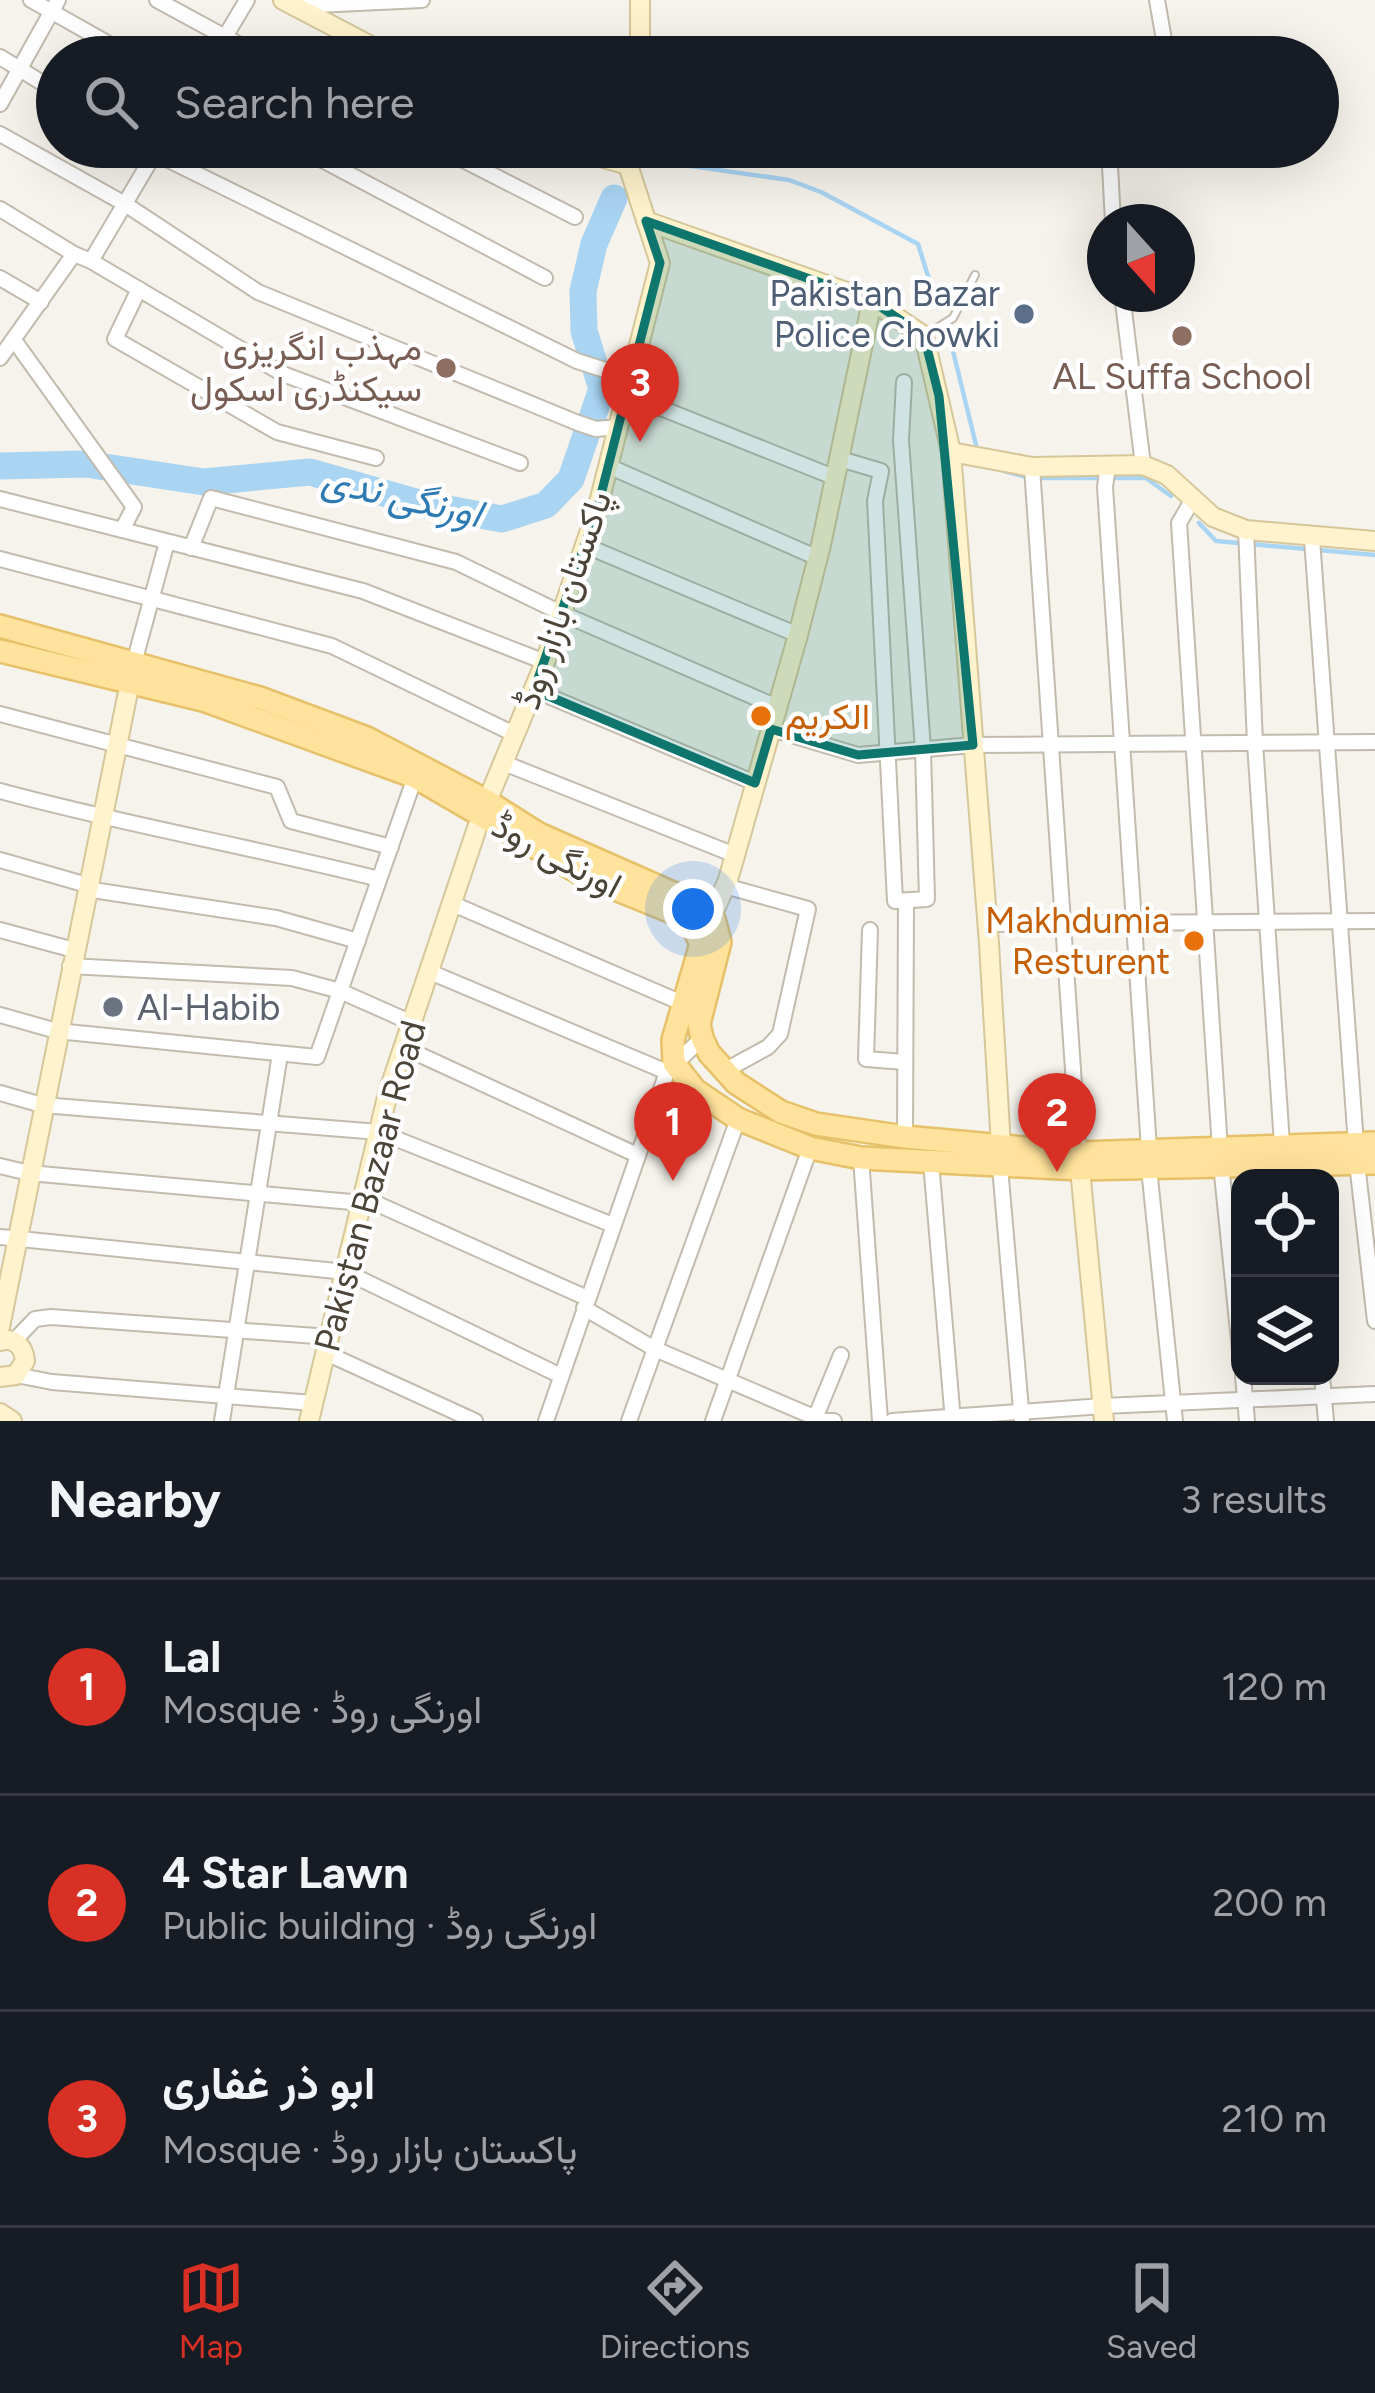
<!DOCTYPE html>
<meta charset="utf-8">
<style>
:root{--surface:#171b24;--page:#20242c;--text:#f1f3f6;--muted:#9ea1a6;--line:#363941;--accent:#d93025}
body{margin:0;font-family:Figtree,Vazirmatn,sans-serif;background:var(--page);color:var(--text)}
.controls{position:absolute;right:36px;bottom:36px;display:grid;overflow:hidden;border-radius:24px;box-shadow:0 12px 48px #0002}
.controls button{width:108px;height:108px;display:grid;place-items:center;padding:0;border:0;border-bottom:3px solid var(--line);background:var(--surface);color:var(--text);font:60px sans-serif}
.compass{position:absolute;left:1087px;top:204px;width:108px;height:108px;border-radius:50%;background:var(--surface);box-shadow:0 12px 48px #0002;rotate:159deg}
.you{position:absolute;left:693px;top:909px;width:42px;height:42px;margin:-30px;border:9px solid #fff;border-radius:50%;background:#1a73e8;box-shadow:0 0 0 18px #1a73e833}
.badge{display:grid;place-items:center;width:78px;height:78px;border-radius:50%;background:var(--accent);color:#fff;font-size:39px;font-weight:700}
.pin{position:absolute;translate:-50% -99px;filter:drop-shadow(0 3px 6px #0008)}
.pin::after{content:'';position:absolute;top:63px;width:42px;height:36px;background:inherit;clip-path:polygon(0 0,100% 0,50% 100%)}
.list{margin:0;padding:0;list-style:none}
h2{display:flex;justify-content:space-between;align-items:center;height:156px;margin:0;padding:0 48px;font-size:51px}
h2 small{font-size:39px;font-weight:400;color:var(--muted)}
.list li{display:grid;grid-template-columns:78px 1fr auto;gap:36px;align-items:center;box-sizing:border-box;height:216px;padding:0 48px;border-top:3px solid var(--line)}
.list b{display:block;font-size:45px;white-space:nowrap}
.list p{margin:0;font-size:39px;white-space:nowrap;color:var(--muted)}
.list em{font-size:39px;font-style:normal;color:var(--muted)}
.icon{flex:none;width:66px;height:66px;fill:none;stroke:currentColor;stroke-width:2;stroke-linecap:round;stroke-linejoin:round}
.map{position:relative;flex:none;width:1375px;height:1421px;overflow:hidden}
.search{position:absolute;background:var(--surface);box-shadow:0 12px 48px #0002;left:36px;right:36px;top:36px;height:132px;display:flex;align-items:center;gap:30px;box-sizing:border-box;padding:0 42px;border-radius:66px;color:var(--muted);font-size:45px}
.sheet{height:804px;background:var(--surface)}
nav{display:flex;justify-content:space-around;align-items:center;box-sizing:border-box;height:168px;border-top:3px solid var(--line);background:var(--surface);font-size:33px;color:var(--muted)}
nav a{display:grid;justify-items:center;gap:6px}
nav .on{color:var(--accent)}
.map>svg:first-child{display:block}
.lines{fill:none;stroke-linecap:round;stroke-linejoin:round}
.stream{stroke:#a9d4f2;stroke-width:4.5}
.river{stroke:#a9d4f2;stroke-width:27}
.lane-casing{stroke:#c2bbae;stroke-width:10}
.street-casing{stroke:#c2bbae;stroke-width:18}
.secondary-casing{stroke:#d6c79b;stroke-width:22}
.primary-casing{stroke:#e6c16a;stroke-width:26}
.lane{stroke:#fff;stroke-width:6}
.street{stroke:#fff;stroke-width:14}
.secondary{stroke:#fff3cd;stroke-width:18}
.primary{stroke:#ffe39c;stroke-width:21}
.marked{fill:#0f766e;fill-opacity:0.2;stroke:#0f766e;stroke-width:9;stroke-linejoin:round}
.service-dot{fill:#5c6f8a;stroke:#fff;stroke-width:4.5}
.education-dot{fill:#8d6e63;stroke:#fff;stroke-width:4.5}
.food-dot{fill:#e8710a;stroke:#fff;stroke-width:4.5}
.worship-dot{fill:#6b7280;stroke:#fff;stroke-width:4.5}
.labels{text-anchor:middle;dominant-baseline:central;stroke-width:9;stroke-linejoin:round;paint-order:stroke}
.service-label{font-size:36px;fill:#4e5e75;stroke:#fff;text-anchor:end}
.education-label{font-size:36px;fill:#785e54;stroke:#fff;text-anchor:end}
.street-label{font-size:36px;fill:#4b4439;stroke:#fff}
.food-label{font-size:36px;fill:#c56008;stroke:#fff;text-anchor:start}
.worship-label{font-size:36px;fill:#5b616d;stroke:#fff;text-anchor:start}
.water-label{font-size:39px;font-style:italic;fill:#2e7ab2;stroke:#fff}
</style>
<div class="map">
<svg width="1375" height="1421" viewBox="0 0 1375 1421">
<rect width="100%" height="100%" fill="#f6f3ec"/>
<g class="lines">
<g class="stream">
<path d="M639,165L649,160L789,180L821,192L918,244L938,308"/>
<path d="M952,347L978,453"/>
<path d="M1004,471L1027,477"/>
<path d="M1039,478H1146L1171,496"/>
<path d="M1199,523L1216,541L1375,555"/>
</g>
<path class="river" d="M0,466L85,464L204,482L310,472L426,505L502,519L546,505L571,479L602,389L584,331L583,291L594,244L614,198"/>
<defs>
<path id="lane" d="M927,334L953,318L975,275"/>
<g id="street">
<path d="M31,0L132,57"/>
<path d="M157,0L262,57"/>
<path d="M1157,0L1167,57"/>
<path d="M295,6L422,0"/>
<path d="M484,54L496,57"/>
<path d="M0,57L57,92"/>
<path d="M213,57L247,0"/>
<path d="M609,57L640,53"/>
<path d="M0,104L58,0"/>
<path d="M0,134L125,204L258,292L578,423L596,429L618,427"/>
<path d="M142,147L577,361L605,370L632,371"/>
<path d="M298,147L545,278"/>
<path d="M438,147L575,217"/>
<path d="M1109,147L1113,222"/>
<path d="M0,209L74,254"/>
<path d="M91,261L283,374L520,463"/>
<path d="M0,278L41,302"/>
<path d="M139,289L115,339L277,432L376,458"/>
<path d="M1122,294L1143,465"/>
<path d="M14,340L134,507L122,530"/>
<path d="M0,358L74,254L91,261L156,151"/>
<path d="M626,394L836,478"/>
<path d="M840,459L881,471L875,501L895,901L927,899L923,750L901,440L904,382"/>
<path d="M1108,465L1105,487L1149,1149"/>
<path d="M608,466L818,558"/>
<path d="M1032,467L1079,1158"/>
<path d="M0,499L363,591L545,662"/>
<path d="M1193,499L1179,523L1221,1164L1240,1351"/>
<path d="M1246,530L1255,743L1282,1144"/>
<path d="M1312,539L1356,1144"/>
<path d="M584,545L798,635"/>
<path d="M191,548L211,498L456,562L561,613L777,707"/>
<path d="M0,559L332,646L516,735"/>
<path d="M132,670L167,542"/>
<path d="M534,690L755,783"/>
<path d="M0,714L277,787L291,821L391,847"/>
<path d="M771,729L858,755L973,745L1375,742"/>
<path d="M504,763L735,855"/>
<path d="M0,791C125,825 253,847 379,879"/>
<path d="M0,860L87,885"/>
<path d="M86,889L276,918L358,941"/>
<path d="M453,904L682,1003"/>
<path d="M988,924L1375,921"/>
<path d="M0,930L74,950"/>
<path d="M870,930L866,1059L905,1062"/>
<path d="M70,966L292,978L340,991L412,1023"/>
<path d="M430,972L667,1072"/>
<path d="M0,1015L57,1031L317,1057L415,777"/>
<path d="M403,1047L637,1155"/>
<path d="M724,1071L768,1047L780,1034L808,909L725,886"/>
<path d="M0,1093L42,1105L379,1132L613,1225"/>
<path d="M905,1137L906,901"/>
<path d="M861,1158L880,1421"/>
<path d="M931,1162L953,1421"/>
<path d="M1357,1163L1375,1321"/>
<path d="M0,1166L29,1173L363,1203"/>
<path d="M1000,1167L1022,1421"/>
<path d="M1149,1168L1175,1421"/>
<path d="M364,1198L587,1298"/>
<path d="M0,1237L346,1272L561,1376"/>
<path d="M584,1308L655,1349L823,1421H834"/>
<path d="M14,1341L35,1319L51,1317L330,1337"/>
<path d="M326,1353L475,1421"/>
<path d="M16,1375L52,1382L313,1403"/>
<path d="M1243,1376L1247,1421"/>
<path d="M1322,1376L1326,1421"/>
<path d="M222,1421L280,1054"/>
<path d="M546,1421L667,1072L702,1038"/>
<path d="M629,1421L738,1119"/>
<path d="M713,1421L810,1148"/>
<path d="M814,1421L841,1355"/>
<path d="M892,1421L1103,1406L1375,1394"/>
</g>
<g id="secondary">
<path d="M283,0L392,57"/>
<path d="M640,57V0"/>
<path d="M565,147L628,165"/>
<path d="M646,221L872,301L924,336L951,452L989,944L1001,1146"/>
<path d="M951,452L1032,467L1143,465L1167,475L1213,517L1246,530L1375,541"/>
<path d="M707,927L728,880L798,635L821,545L872,301"/>
<path d="M1080,1169L1104,1421"/>
<path d="M0,1327L130,682"/>
<path d="M0,1341C15,1337 24,1347 25,1361L16,1375L0,1377"/>
<path d="M0,1413L12,1421"/>
<path d="M309,1421L388,1093L481,816L545,662L597,510L660,263L628,165"/>
</g>
<g id="primary">
<path d="M0,626L260,698L367,738L487,801L539,834L698,904L714,919L720,942L699,1024L702,1038L709,1053L736,1083L781,1112L816,1124L905,1137L1079,1153L1375,1143"/>
<path d="M0,651L203,700L415,777L588,878L689,919L701,944L673,1040L674,1063L695,1090L738,1119L810,1148L861,1158L1080,1169L1375,1163"/>
</g>
</defs>
<use href="#lane" class="lane-casing"/>
<use href="#street" class="street-casing"/>
<use href="#secondary" class="secondary-casing"/>
<use href="#primary" class="primary-casing"/>
<use href="#lane" class="lane"/>
<use href="#street" class="street"/>
<use href="#secondary" class="secondary"/>
<use href="#primary" class="primary"/>
</g>
<path class="marked" d="M646,221L872,301L924,336L939,396L973,745L858,755L771,729L755,783L534,690L597,510L660,263Z"/>
<circle class="service-dot" cx="1024" cy="314" r="12"/>
<g class="education-dot">
<circle cx="1182" cy="336" r="12"/>
<circle cx="446" cy="368" r="12"/>
</g>
<g class="food-dot">
<circle cx="761" cy="716" r="12"/>
<circle cx="1194" cy="941" r="12"/>
</g>
<circle class="worship-dot" cx="113" cy="1007" r="12"/>
<g class="labels">
<g class="service-label">
<text x="1000" y="293">Pakistan Bazar<tspan x="1000" dy="41">Police Chowki</tspan></text>
</g>
<g class="education-label">
<text x="422" y="347">مہذب انگریزی<tspan x="422" dy="41">سیکنڈری اسکول</tspan></text>
<text x="1182" y="376" text-anchor="middle">AL Suffa School</text>
</g>
<g class="street-label">
<text transform="translate(563 600) rotate(-71)">پاکستان بازار روڈ</text>
<text transform="translate(557 855) rotate(28)">اورنگی روڈ</text>
<text transform="translate(370 1186) rotate(-75)">Pakistan Bazaar Road</text>
</g>
<g class="food-label">
<text x="785" y="716">الکریم</text>
<text x="1170" y="920" text-anchor="end">Makhdumia<tspan x="1170" dy="41">Resturent</tspan></text>
</g>
<g class="worship-label">
<text x="137" y="1007">Al-Habib</text>
</g>
<g class="water-label">
<text transform="translate(402 496) rotate(13)">اورنگی ندی</text>
</g>
</g>
</svg>
<div class="controls">
<button><svg class="icon" aria-label="locate" viewBox="0 0 24 24"><circle cx="12" cy="12" r="6"/><path d="M12 2v4M12 18v4M2 12h4M18 12h4"/></svg></button>
<button><svg class="icon" aria-label="layers" viewBox="0 0 24 24"><path d="M12 4l9 5-9 5-9-5zM3 14l9 5 9-5"/></svg></button>
</div>
<svg class="compass" viewBox="-18 -18 36 36"><path d="M0-13l5 13h-10z" fill="#e53935"/><path d="M0 13l5-13h-10z" fill="#9ea1a6"/></svg>
<div class="you"></div>
<div class="pin badge" style="left:673px;top:1181px">1</div>
<div class="pin badge" style="left:1057px;top:1172px">2</div>
<div class="pin badge" style="left:640px;top:442px">3</div>
<div class="search"><svg class="icon" aria-label="search" viewBox="0 0 24 24"><circle cx="10" cy="10" r="6"/><path d="M15 15l6 6"/></svg>Search here</div>
</div>
<section class="sheet">
<h2>Nearby<small>3 results</small></h2>
<ul class="list">
<li><span class="badge">1</span><div><b>Lal</b><p>Mosque · اورنگی روڈ</p></div><em>120 m</em></li>
<li><span class="badge">2</span><div><b>4 Star Lawn</b><p>Public building · اورنگی روڈ</p></div><em>200 m</em></li>
<li><span class="badge">3</span><div><b>ابو ذر غفاری</b><p>Mosque · پاکستان بازار روڈ</p></div><em>210 m</em></li>
</ul>
</section>
<nav>
<a class="on"><svg class="icon" aria-label="map" viewBox="0 0 24 24"><path d="M3 6l6-2 6 2 6-2v14l-6 2-6-2-6 2zM9 4v14M15 6v14"/></svg>Map</a>
<a><svg class="icon" aria-label="directions" viewBox="0 0 24 24"><path d="M12 3l9 9-9 9-9-9zM9 14v-3h6M13 9l2 2-2 2"/></svg>Directions</a>
<a><svg class="icon" aria-label="saved" viewBox="0 0 24 24"><path d="M7 4h10v16l-5-4-5 4z"/></svg>Saved</a>
</nav>
